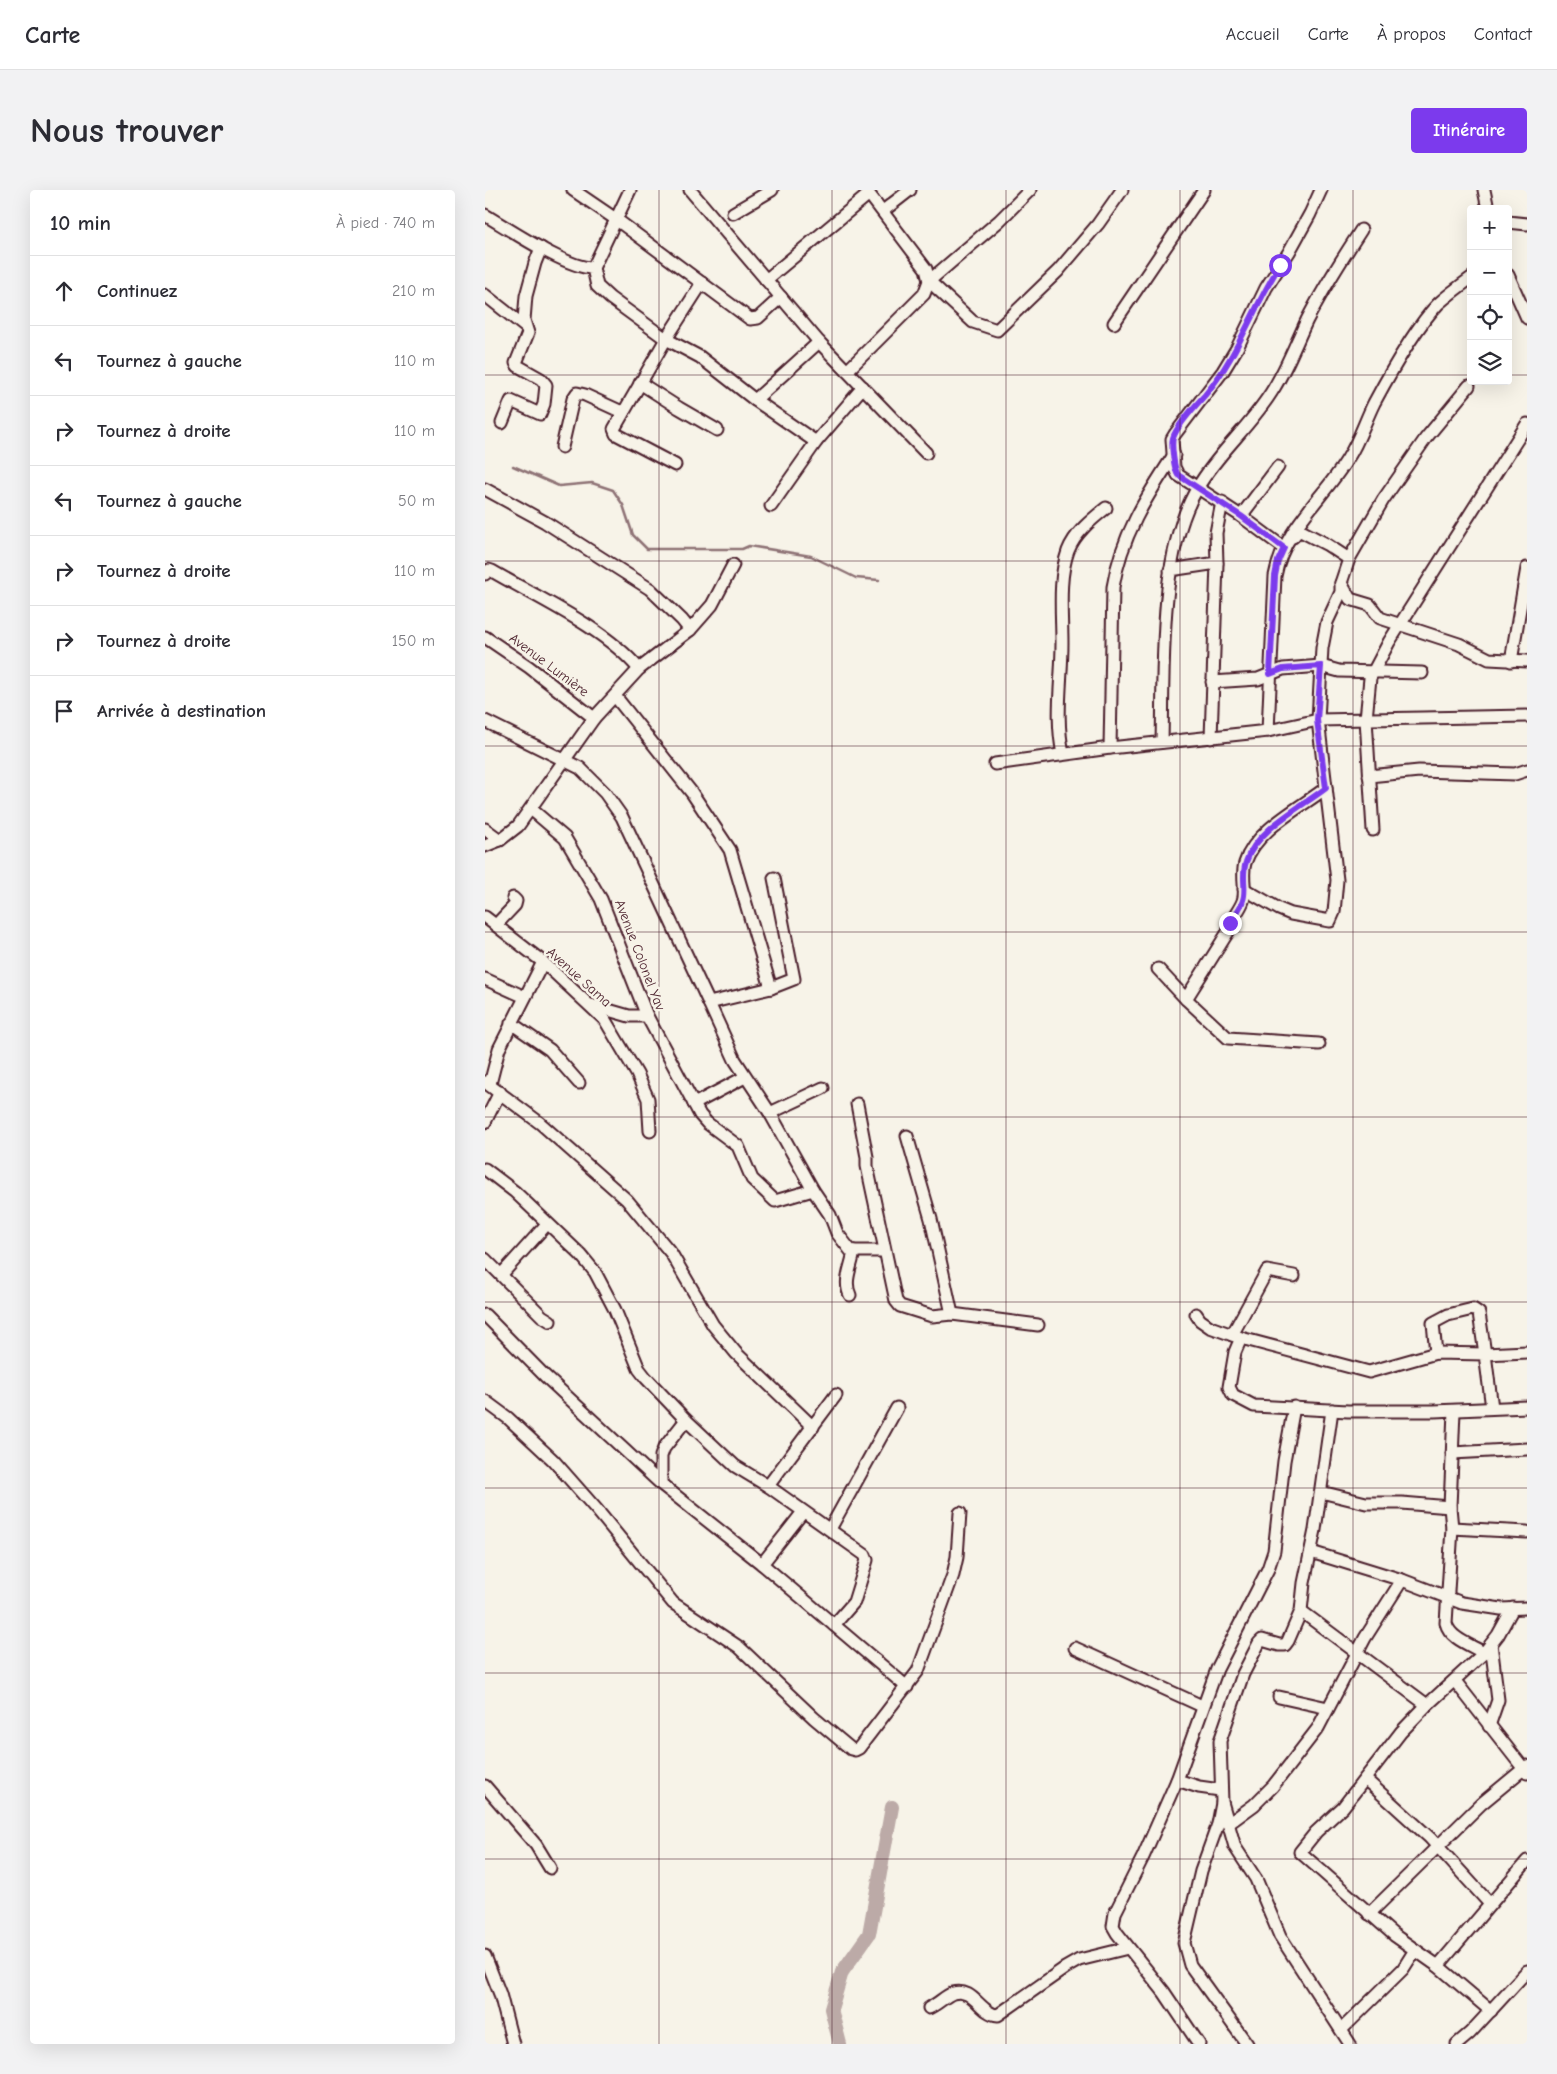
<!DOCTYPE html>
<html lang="fr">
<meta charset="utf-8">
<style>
:root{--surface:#fff;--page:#f2f2f3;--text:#2b2b33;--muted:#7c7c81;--line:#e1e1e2;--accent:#7c3aed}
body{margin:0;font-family:"Comic Neue",sans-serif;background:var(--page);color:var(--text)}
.controls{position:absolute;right:15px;top:15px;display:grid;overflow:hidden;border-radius:5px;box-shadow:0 5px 20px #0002}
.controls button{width:45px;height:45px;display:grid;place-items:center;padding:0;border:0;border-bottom:1px solid var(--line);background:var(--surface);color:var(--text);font:25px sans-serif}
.stop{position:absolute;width:15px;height:15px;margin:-11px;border:4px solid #7c3aed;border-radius:50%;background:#fff}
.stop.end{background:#7c3aed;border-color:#fff;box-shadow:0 1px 5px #0008}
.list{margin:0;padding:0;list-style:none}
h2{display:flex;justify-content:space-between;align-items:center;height:65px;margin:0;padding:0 20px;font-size:21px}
h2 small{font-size:16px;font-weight:400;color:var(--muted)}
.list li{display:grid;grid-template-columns:32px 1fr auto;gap:15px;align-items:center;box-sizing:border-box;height:70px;padding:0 20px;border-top:1px solid var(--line)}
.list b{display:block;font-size:19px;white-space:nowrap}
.list em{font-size:16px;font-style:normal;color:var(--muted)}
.icon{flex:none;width:28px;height:28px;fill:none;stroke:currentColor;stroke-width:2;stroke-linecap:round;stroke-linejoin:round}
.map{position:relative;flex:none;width:1042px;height:1854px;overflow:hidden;border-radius:5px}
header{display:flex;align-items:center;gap:30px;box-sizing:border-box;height:70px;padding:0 25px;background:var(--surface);border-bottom:1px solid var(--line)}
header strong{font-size:24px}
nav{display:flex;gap:28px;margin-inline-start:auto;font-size:18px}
.intro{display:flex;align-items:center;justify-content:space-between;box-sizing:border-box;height:120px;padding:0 30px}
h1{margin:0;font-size:35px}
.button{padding:12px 22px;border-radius:5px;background:var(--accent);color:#fff;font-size:18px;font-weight:700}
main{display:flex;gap:30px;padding:0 30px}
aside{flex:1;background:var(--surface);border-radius:5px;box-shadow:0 5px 20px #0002}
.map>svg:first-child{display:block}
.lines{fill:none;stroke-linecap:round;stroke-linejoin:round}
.stream{stroke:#8e7275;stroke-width:2.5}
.river{stroke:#bcaaa7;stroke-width:14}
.minor-casing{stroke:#4a1f2b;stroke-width:15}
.minor{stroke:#f7f3e8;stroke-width:11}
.route{stroke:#7c3aed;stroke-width:6}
.grid{fill:none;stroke:#4a1f2b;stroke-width:1;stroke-opacity:0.55}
.labels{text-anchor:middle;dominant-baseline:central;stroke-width:5;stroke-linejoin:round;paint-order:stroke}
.street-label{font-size:14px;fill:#4a1f2b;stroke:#f7f3e8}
</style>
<header>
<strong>Carte</strong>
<nav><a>Accueil</a><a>Carte</a><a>À propos</a><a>Contact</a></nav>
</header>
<div class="intro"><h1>Nous trouver</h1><a class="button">Itinéraire</a></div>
<main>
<aside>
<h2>10 min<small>À pied · 740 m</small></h2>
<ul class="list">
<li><svg class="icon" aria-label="ahead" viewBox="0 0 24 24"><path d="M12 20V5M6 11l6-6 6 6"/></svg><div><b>Continuez</b></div><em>210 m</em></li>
<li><svg class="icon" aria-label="left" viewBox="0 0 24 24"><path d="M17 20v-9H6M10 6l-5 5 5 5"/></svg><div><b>Tournez à gauche</b></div><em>110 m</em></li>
<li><svg class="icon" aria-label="right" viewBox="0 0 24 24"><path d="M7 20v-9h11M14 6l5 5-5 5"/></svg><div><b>Tournez à droite</b></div><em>110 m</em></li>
<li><svg class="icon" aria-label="left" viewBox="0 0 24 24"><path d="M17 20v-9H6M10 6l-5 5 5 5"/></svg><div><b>Tournez à gauche</b></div><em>50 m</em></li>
<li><svg class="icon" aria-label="right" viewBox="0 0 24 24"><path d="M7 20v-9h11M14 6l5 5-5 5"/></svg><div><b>Tournez à droite</b></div><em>110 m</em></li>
<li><svg class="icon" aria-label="right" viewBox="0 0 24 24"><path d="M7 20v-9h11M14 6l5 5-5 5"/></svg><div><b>Tournez à droite</b></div><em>150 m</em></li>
<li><svg class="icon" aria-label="arrive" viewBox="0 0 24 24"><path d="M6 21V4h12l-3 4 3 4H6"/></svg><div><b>Arrivée à destination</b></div></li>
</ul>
</aside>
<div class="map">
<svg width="1042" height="1854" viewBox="0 0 1042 1854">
<rect width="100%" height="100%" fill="#f7f3e8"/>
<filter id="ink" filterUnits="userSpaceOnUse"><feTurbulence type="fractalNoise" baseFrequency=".02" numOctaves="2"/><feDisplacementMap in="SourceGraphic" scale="10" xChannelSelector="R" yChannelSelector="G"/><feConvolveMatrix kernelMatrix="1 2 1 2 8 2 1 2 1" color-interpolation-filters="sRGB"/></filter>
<g filter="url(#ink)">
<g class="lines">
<path class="stream" d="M28,276L74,296L107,293L128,300L138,315L148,345L162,359H257L264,356L326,366L371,388L394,390"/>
<path class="river" d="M355,1854L346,1819L357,1782L384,1744L407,1617"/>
<defs>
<g id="minor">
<path d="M88,0L132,30L265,129L273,128L296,107"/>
<path d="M205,0L334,152L441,263"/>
<path d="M545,0L514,31L444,91L488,132L512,140L573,81L613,34L637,0"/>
<path d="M999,0L1003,19"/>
<path d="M398,21L425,0"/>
<path d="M248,23L287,0"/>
<path d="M0,25C24,39 83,79 108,78L112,96L125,108L181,149L215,167L270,210L331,252"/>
<path d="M1023,32L1042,34"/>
<path d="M108,78L145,0"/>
<path d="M1023,85L1042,128"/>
<path d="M281,90L384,4"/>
<path d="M0,105L39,136"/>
<path d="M629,133L719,0"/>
<path d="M362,181L439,104L444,91L441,79L381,0"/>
<path d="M155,193L194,218L232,240"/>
<path d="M270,210L334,152"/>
<path d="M17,233L26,211L55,224L59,214L61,195L56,189L33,176L31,173L43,143L39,130L41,106L50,73L56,58"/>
<path d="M77,257L88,209L92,203L100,205L137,222"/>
<path d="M190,275L131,244L129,239L181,149L217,93"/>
<path d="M0,299L60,332L165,399L197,430L205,440L154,479L109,528L33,636L15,650L0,656"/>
<path d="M286,316L331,252L378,197"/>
<path d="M756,326L793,277"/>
<path d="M808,347L814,340L841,354L864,369"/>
<path d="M799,358L756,326L693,285L689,277L687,249L690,244L738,181L752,158L781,98L804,62L825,24L836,0"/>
<path d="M685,380L732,373"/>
<path d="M0,384L4,380L7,381C53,408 120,438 154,479"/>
<path d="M856,393L865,409L885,415L895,428L974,454L1004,469L1042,471"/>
<path d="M205,440L227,415L248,375"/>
<path d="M0,447L44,477L109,528"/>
<path d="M1026,471L1042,378"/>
<path d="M727,492L773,489L798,479L836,476L854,481L937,483"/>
<path d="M130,506L207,603L245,660L286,798"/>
<path d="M0,531L95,578L120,603L137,627L224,813L286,798L309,789L289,688"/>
<path d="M783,541L790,386C799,338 839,308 863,268C874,251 880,231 889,213C905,183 930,138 953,114C963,105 975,96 986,88"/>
<path d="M726,548L732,373L731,343L737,312"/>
<path d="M677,552C679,476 673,363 713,297C734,261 768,234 789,198C802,177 811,153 822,130C838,99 857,69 876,40"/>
<path d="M625,558L628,397C636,347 661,307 689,265"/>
<path d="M578,564C570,526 577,491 577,453C577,423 573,389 583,361C590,343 606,330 621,318"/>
<path d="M510,574L625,558L783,541L833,530L1042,526"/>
<path d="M884,586L934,581L1030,584L1042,580"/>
<path d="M46,619L80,648L116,709L162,826L215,925L222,933L253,956L267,989L290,1011L328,1000"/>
<path d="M0,639L15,650"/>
<path d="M888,640L881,529L885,488L904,452L1042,234"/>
<path d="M759,699L794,719L806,724L845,731L849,722L852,690L833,530L837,458L842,432L856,402V393L864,369L898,310L941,248L984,196"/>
<path d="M0,727L58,772L120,830L152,884L163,909L165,941"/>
<path d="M11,735L30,715L31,711L28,708"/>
<path d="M673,779L701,809L743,848L834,854"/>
<path d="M0,789L40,807"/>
<path d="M701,809L743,742C745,729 754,722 758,711C762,701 756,686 760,673C770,640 815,618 841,598"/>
<path d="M224,813L250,870L285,923L328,1000L345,1025L352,1043L366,1061H399"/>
<path d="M106,815L144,826H162"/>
<path d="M26,833L65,860L94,893"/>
<path d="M0,892L55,933L142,1010L186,1063L228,1135L251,1163L328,1237"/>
<path d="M5,894L14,859L58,772"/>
<path d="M209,914L260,887"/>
<path d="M372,914L382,967V976L411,1111L415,1116L447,1126L467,1124L446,1029L422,946"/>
<path d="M285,923L338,898"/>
<path d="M0,932L15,902"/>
<path d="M0,979L30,1002L96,1065L110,1082L130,1120L154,1179L161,1188L201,1230L250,1276L283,1296L380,1365L382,1370L369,1412L349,1435"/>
<path d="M0,1069L57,1126L65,1131"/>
<path d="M16,1085L62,1034"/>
<path d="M365,1105C358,1091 367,1076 369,1061"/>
<path d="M467,1124L553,1135"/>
<path d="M711,1124L715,1130L725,1137L756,1148L884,1182L951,1163L1000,1164L1007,1218"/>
<path d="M0,1125L60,1186L176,1294L277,1374"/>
<path d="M747,1145L782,1081L809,1086"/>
<path d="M756,1148L750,1162L744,1197L748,1205L769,1216L863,1221H949L1042,1217"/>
<path d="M951,1163L948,1133L963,1125L988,1119L994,1123L1000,1164L1042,1162"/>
<path d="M0,1211L23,1228L68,1270L112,1320L188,1413L254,1457L329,1528L366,1559L370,1560L374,1558L433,1481L468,1385L472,1367L475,1323"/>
<path d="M847,1220L830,1340L819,1393L816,1421L803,1451L800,1455H794L777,1450L774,1453L758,1484L735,1551L737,1612L750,1657L771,1689L795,1746L865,1854"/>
<path d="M969,1221L965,1317L967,1338L961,1433C965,1449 986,1455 999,1463"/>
<path d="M967,1263L1042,1259"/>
<path d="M176,1294V1266L179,1258L201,1230"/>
<path d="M283,1296L351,1205"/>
<path d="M836,1302L881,1313H917L965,1317"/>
<path d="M318,1322L277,1374L422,1497"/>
<path d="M967,1338L1042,1342"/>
<path d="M345,1339L412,1218"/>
<path d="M826,1362L917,1390L977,1413L1016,1419L1042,1418"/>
<path d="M816,1421L942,1515"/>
<path d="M590,1458L717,1516"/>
<path d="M970,1491L1042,1583"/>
<path d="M794,1507L843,1518"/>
<path d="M1004,1536L1013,1510L1006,1454"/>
<path d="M880,1589L945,1648L1005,1714"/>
<path d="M692,1590L714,1597L735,1600"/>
<path d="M0,1596L51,1655L65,1678"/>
<path d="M737,1613L733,1634L716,1681L699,1753L705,1775L762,1854"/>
<path d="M743,1634L769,1615L788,1596L833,1538L880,1448L917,1390"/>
<path d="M884,1724L996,1614L1042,1576"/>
<path d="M0,1766L15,1804L28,1854"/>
<path d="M953,1776L1042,1671"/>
<path d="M444,1818C453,1814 460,1806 468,1803C489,1797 495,1824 513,1825L580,1778L594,1770L643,1758"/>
<path d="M1006,1821L953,1776L909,1745L815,1662L831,1642L858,1617L916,1542L942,1515L999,1463L1013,1445L1028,1418"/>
<path d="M856,1840L918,1779L930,1760"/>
<path d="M714,1854L679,1802L632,1743L628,1736L630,1723L658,1667L692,1590L732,1479L783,1379L789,1361L799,1271L809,1217"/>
<path d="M972,1854L985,1843L1042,1781"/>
</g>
</defs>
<use href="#minor" class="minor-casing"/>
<use href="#minor" class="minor"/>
</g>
</g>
<g class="lines" filter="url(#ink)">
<path class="route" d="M745,733C749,726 756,718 758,710C762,699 756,686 761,672C771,640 815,618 841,598L832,530L836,476L798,479L785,484L790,386L793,371L799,358L756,326L693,285C689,279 686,255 688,248C692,235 711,215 720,205C753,166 768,117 795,75"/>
</g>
<path class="grid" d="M174,0V1854M347,0V1854M521,0V1854M695,0V1854M868,0V1854M0,185H986M1023,185H1042M0,371H1042M0,556H1042M0,742H1042M0,927H1042M0,1112H1042M0,1298H1042M0,1483H1042M0,1669H1042"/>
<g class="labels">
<g class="street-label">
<text transform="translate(64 475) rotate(37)">Avenue Lumière</text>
<text transform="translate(155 765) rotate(69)">Avenue Colonel Yav</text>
<text transform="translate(94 787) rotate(42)">Avenue Sama</text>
</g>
</g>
</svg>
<div class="controls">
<button>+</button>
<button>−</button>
<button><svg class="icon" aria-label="locate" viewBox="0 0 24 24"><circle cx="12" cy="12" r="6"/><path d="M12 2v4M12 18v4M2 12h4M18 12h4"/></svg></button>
<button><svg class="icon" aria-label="layers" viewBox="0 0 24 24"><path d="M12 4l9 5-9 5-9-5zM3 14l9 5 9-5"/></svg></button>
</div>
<div class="stop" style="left:795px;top:75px"></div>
<div class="stop end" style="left:745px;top:733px"></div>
</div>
</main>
